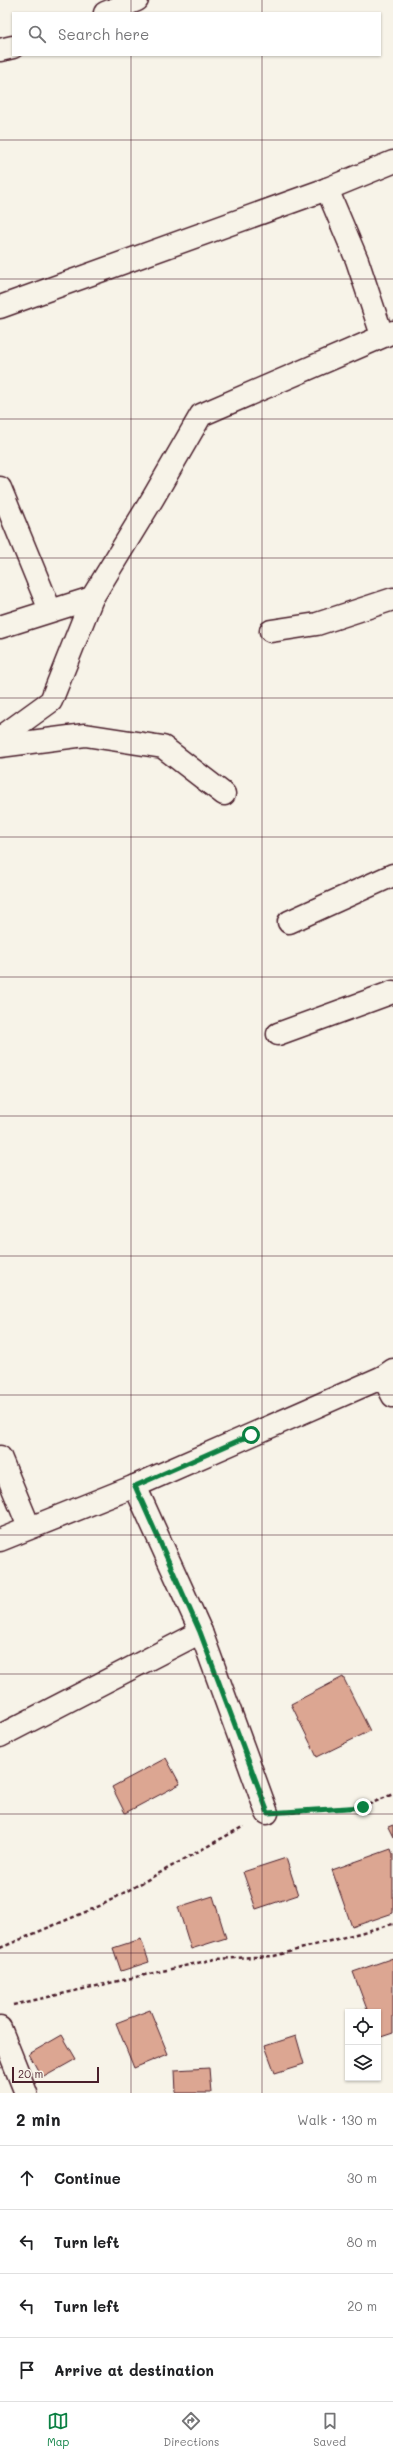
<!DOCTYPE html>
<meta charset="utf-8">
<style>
:root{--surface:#fff;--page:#f2f2f2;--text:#202124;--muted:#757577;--line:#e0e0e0;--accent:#0b8043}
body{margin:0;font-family:Mali,sans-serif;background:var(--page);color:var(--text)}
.controls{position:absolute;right:12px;bottom:12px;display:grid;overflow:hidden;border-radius:0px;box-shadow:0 1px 3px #0004}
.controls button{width:36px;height:36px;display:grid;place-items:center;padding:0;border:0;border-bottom:1px solid var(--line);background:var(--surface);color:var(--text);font:20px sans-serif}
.scale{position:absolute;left:12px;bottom:10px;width:87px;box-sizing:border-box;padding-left:4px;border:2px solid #4a1f2b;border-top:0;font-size:11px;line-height:14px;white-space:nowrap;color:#4a1f2b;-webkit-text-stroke:3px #f7f3e8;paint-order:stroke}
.stop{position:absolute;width:12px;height:12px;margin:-9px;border:3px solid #0b8043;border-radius:50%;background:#fff}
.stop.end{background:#0b8043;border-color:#fff;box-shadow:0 1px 4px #0008}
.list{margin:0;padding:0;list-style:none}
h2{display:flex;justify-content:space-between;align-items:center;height:52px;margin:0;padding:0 16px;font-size:17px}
h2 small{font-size:13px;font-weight:400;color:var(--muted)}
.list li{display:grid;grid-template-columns:26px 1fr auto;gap:12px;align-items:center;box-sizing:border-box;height:64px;padding:0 16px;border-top:1px solid var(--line)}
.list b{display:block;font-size:15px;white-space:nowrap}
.list em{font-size:13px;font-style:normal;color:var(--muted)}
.icon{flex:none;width:22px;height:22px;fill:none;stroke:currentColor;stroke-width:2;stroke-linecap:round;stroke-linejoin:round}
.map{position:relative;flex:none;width:393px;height:2093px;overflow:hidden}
.search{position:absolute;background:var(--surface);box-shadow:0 1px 3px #0004;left:12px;right:12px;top:12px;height:44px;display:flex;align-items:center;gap:10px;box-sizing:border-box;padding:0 14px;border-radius:0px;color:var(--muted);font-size:15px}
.sheet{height:308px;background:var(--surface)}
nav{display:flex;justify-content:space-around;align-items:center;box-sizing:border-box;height:56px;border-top:1px solid var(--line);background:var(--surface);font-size:11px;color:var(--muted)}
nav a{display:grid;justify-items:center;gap:2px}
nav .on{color:var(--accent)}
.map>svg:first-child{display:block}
.building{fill:#dca692;stroke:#4a1f2b}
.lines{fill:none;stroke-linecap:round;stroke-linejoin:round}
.minor-casing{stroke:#4a1f2b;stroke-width:25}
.path{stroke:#4a1f2b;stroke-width:2.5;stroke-dasharray:4 3;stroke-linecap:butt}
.minor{stroke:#f7f3e8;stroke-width:22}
.route{stroke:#0b8043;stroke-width:5}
.grid{fill:none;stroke:#4a1f2b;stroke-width:1;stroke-opacity:0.55}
</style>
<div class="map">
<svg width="393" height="2093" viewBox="0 0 393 2093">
<rect width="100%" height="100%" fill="#f7f3e8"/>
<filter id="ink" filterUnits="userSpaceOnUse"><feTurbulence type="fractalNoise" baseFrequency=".025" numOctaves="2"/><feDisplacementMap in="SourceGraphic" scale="8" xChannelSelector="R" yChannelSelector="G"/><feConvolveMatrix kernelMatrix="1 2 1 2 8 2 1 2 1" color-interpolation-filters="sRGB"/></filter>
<g filter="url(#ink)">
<g class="building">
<path d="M343,1677L370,1731L317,1757L291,1704Z"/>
<path d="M166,1758L180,1784L125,1813L112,1787Z"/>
<path d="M393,1825V1837L388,1827Z"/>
<path d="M391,1849L393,1855V1913L352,1927L332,1870Z"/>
<path d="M286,1858L298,1895L256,1909L243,1872Z"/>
<path d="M213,1896L226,1938L191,1949L178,1907Z"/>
<path d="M141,1939L149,1962L121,1971L113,1948Z"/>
<path d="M393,1958V2033L378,2038V2012H368L353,1972Z"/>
<path d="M150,2010L168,2054L134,2068L116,2023Z"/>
<path d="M62,2035L76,2059L42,2078L29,2054Z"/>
<path d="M296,2036L304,2064L275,2073L265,2046Z"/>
<path d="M209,2068L211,2093H176L175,2070Z"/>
</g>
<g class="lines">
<defs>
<g id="minor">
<path d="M105,13L137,0"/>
<path d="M0,50L13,47"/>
<path d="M327,189L357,260L382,335"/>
<path d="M0,307L327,189L393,162"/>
<path d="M0,488L50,610"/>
<path d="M0,627L92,598"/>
<path d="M271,631L317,624L393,599"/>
<path d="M0,738L51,701L92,598L153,498L201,415L393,332"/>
<path d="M0,746L85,735L163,747L224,794"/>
<path d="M289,922L393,875"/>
<path d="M278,1034L393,992"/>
<path d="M383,1377L393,1396"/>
<path d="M0,1457L29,1527"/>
<path d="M135,1486L201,1632L267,1813"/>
<path d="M0,1540L135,1486L383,1377L393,1370"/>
<path d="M0,1736L201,1632"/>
<path d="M0,2028L26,2093"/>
</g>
</defs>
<use href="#minor" class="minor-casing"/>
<g class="path">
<path d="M292,1812L363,1807L393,1794"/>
<path d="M0,1948L102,1905L244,1826"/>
<path d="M13,2005L215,1959L274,1956L393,1924"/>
</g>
<use href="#minor" class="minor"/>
</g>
</g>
<g class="lines" filter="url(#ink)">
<path class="route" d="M251,1435L135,1486L200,1632L268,1813L363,1807"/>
</g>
<path class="grid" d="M131,0V13M262,0V13M131,55V2093M262,55V2093M0,140H393M0,279H393M0,419H393M0,558H393M0,698H393M0,837H393M0,977H393M0,1116H393M0,1256H393M0,1395H393M0,1535H393M0,1674H393M0,1814H393M0,1953H393"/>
</svg>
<div class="controls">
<button><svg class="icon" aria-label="locate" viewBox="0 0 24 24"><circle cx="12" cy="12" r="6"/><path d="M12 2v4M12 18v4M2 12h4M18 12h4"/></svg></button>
<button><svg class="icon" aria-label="layers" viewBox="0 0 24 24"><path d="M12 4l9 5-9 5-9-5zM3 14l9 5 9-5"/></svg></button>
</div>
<div class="scale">20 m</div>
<div class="stop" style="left:251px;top:1435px"></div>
<div class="stop end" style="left:363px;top:1807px"></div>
<div class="search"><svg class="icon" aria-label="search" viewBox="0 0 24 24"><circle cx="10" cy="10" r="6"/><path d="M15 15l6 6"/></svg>Search here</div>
</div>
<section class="sheet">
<h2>2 min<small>Walk · 130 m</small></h2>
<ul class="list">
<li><svg class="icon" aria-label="ahead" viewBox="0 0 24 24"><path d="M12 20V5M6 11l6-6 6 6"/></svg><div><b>Continue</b></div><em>30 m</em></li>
<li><svg class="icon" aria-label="left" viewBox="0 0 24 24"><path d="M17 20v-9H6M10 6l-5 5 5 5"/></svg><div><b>Turn left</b></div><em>80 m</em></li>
<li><svg class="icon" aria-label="left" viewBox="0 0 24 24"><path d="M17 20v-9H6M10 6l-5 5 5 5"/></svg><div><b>Turn left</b></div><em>20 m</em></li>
<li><svg class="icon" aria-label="arrive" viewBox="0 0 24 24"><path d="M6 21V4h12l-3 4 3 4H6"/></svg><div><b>Arrive at destination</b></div></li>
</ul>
</section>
<nav>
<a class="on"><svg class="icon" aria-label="map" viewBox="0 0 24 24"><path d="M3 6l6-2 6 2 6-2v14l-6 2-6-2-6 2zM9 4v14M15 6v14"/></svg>Map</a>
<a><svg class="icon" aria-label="directions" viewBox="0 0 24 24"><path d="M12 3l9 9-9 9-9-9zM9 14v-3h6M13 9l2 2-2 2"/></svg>Directions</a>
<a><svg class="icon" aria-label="saved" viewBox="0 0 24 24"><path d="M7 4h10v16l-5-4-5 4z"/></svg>Saved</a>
</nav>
